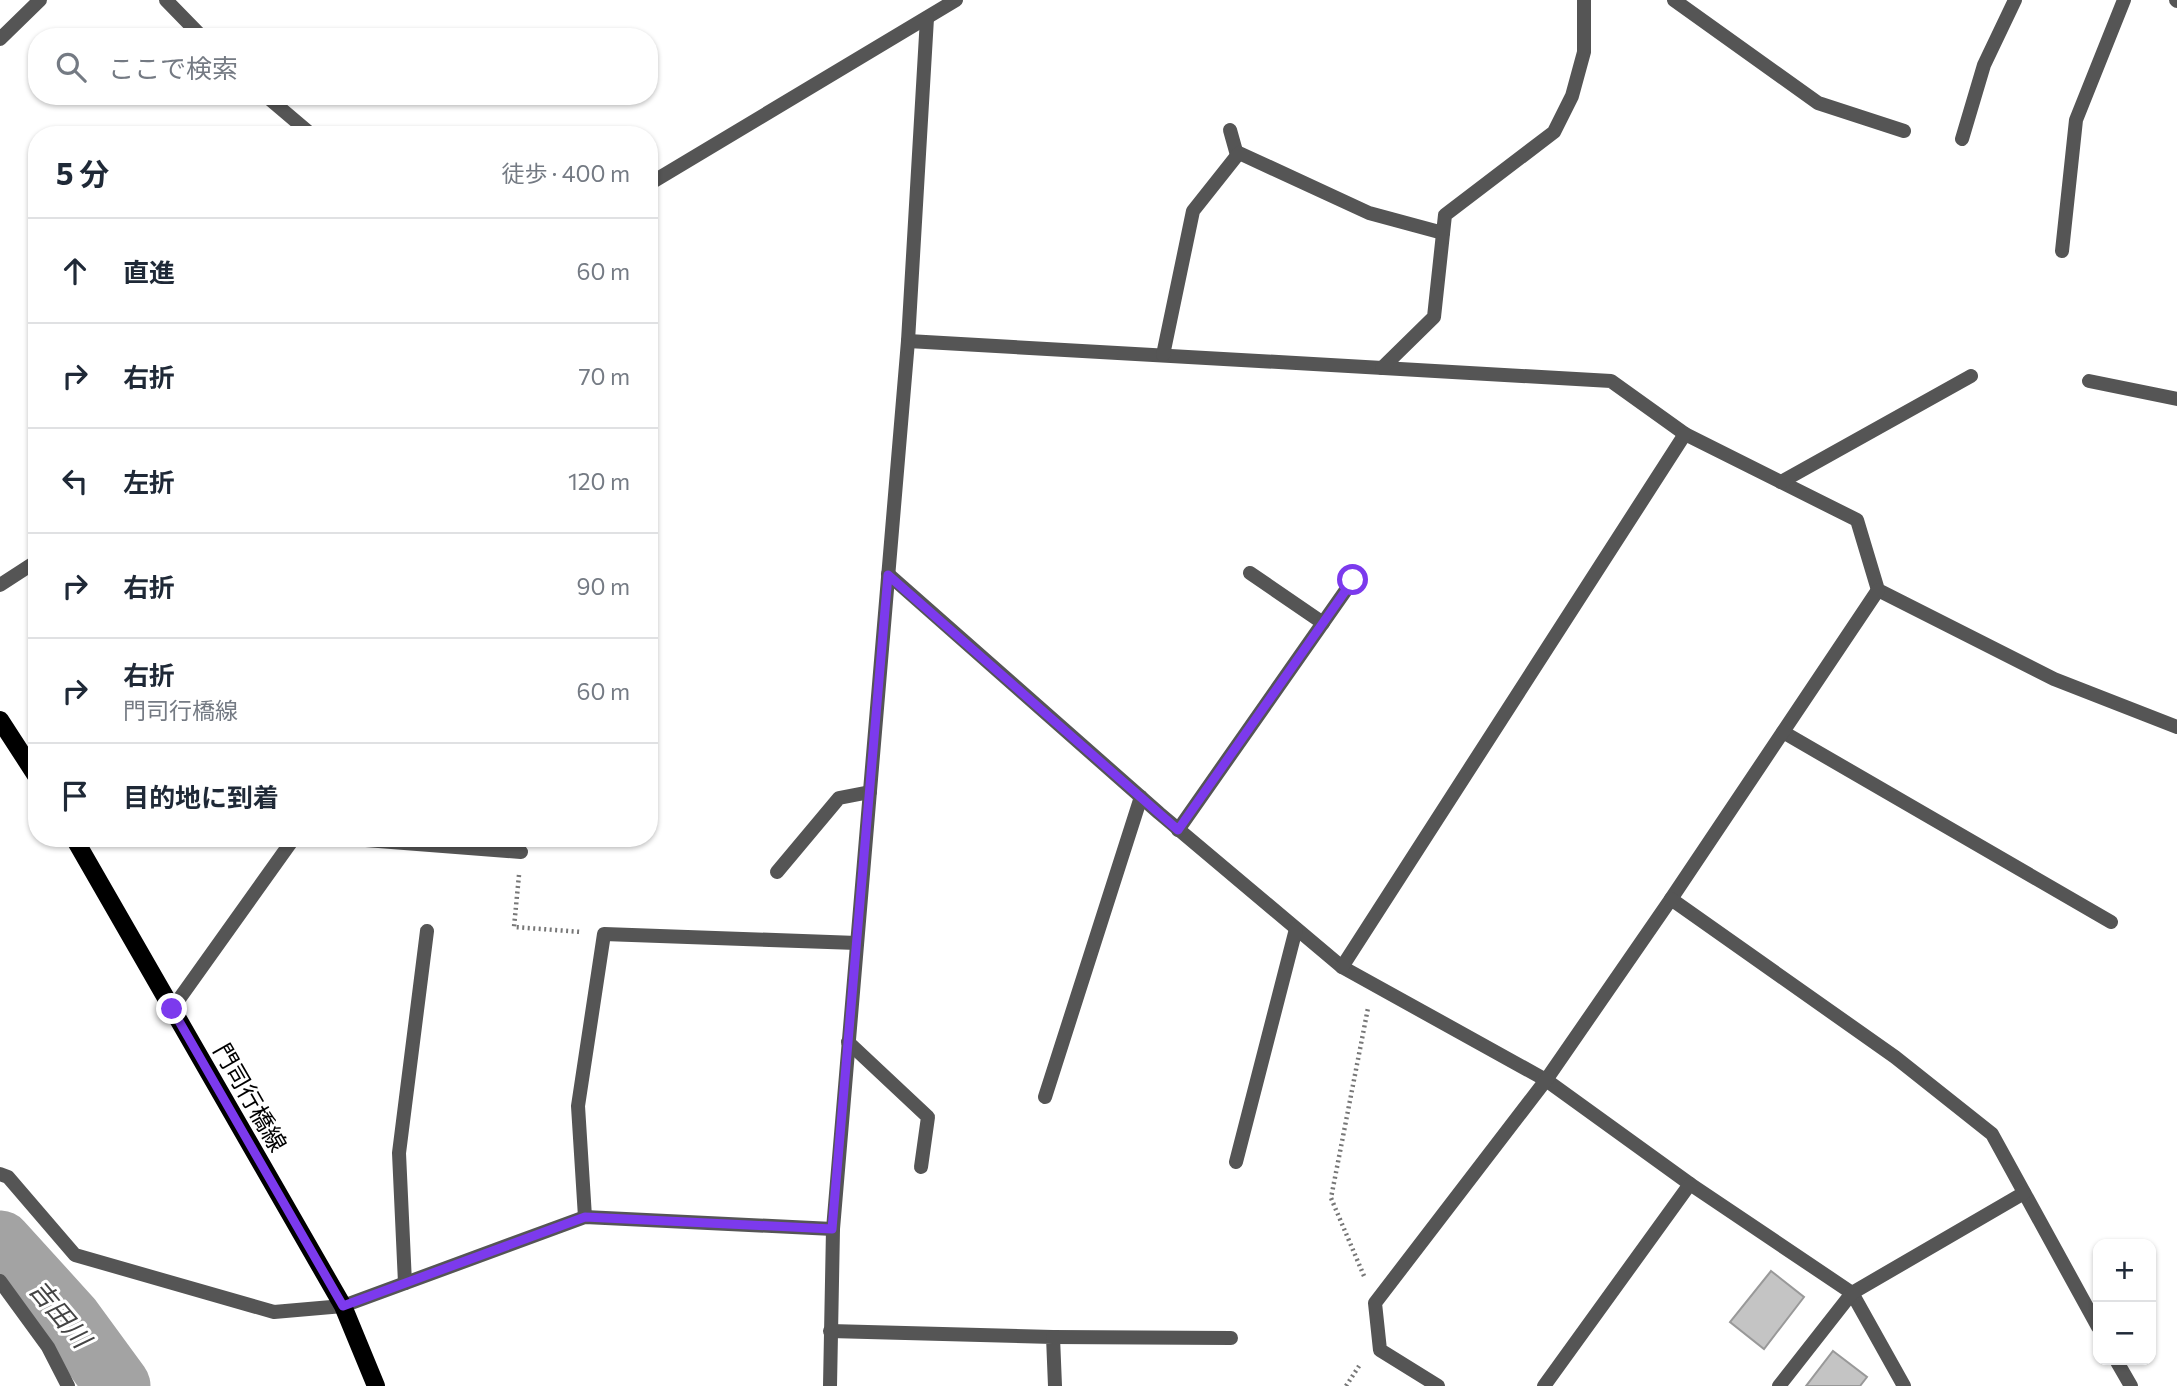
<!DOCTYPE html>
<html lang="ja">
<meta charset="utf-8">
<style>
:root{--surface:#fff;--page:#f2f2f3;--text:#1f2937;--muted:#747a83;--line:#e0e1e3}
body{margin:0;font-family:Commissioner,"Noto Sans JP",sans-serif;background:var(--page);color:var(--text)}
.controls{position:absolute;right:21px;bottom:21px;display:grid;overflow:hidden;border-radius:14px;box-shadow:0 2px 5px #0004}
.controls button{width:63px;height:63px;display:grid;place-items:center;padding:0;border:0;border-bottom:2px solid var(--line);background:var(--surface);color:var(--text);font:35px sans-serif}
.stop{position:absolute;width:21px;height:21px;margin:-16px;border:5px solid #7c3aed;border-radius:50%;background:#fff}
.stop.end{background:#7c3aed;border-color:#fff;box-shadow:0 2px 7px #0008}
.list{margin:0;padding:0;list-style:none}
h2{display:flex;justify-content:space-between;align-items:center;height:91px;margin:0;padding:0 28px;font-size:30px}
h2 small{font-size:23px;font-weight:400;color:var(--muted)}
.list li{display:grid;grid-template-columns:46px 1fr auto;gap:21px;align-items:center;box-sizing:border-box;height:105px;padding:0 28px;border-top:2px solid var(--line)}
.list b{display:block;font-size:26px;white-space:nowrap}
.list p{margin:0;font-size:23px;white-space:nowrap;color:var(--muted)}
.list em{font-size:23px;font-style:normal;color:var(--muted)}
.icon{flex:none;width:38px;height:38px;fill:none;stroke:currentColor;stroke-width:2;stroke-linecap:round;stroke-linejoin:round}
.map{position:relative;flex:none;width:2177px;height:1386px;overflow:hidden}
.search{position:absolute;background:var(--surface);box-shadow:0 2px 5px #0004;left:28px;top:28px;width:630px;height:77px;display:flex;align-items:center;gap:18px;box-sizing:border-box;padding:0 24px;border-radius:28px;color:var(--muted);font-size:26px}
.panel{position:absolute;background:var(--surface);box-shadow:0 2px 5px #0004;left:28px;top:126px;width:630px;height:721px;border-radius:28px}
.map>svg:first-child{display:block}
.lines{fill:none;stroke-linecap:round;stroke-linejoin:round}
.river{stroke:#a3a3a3;stroke-width:65}
.building{fill:#c4c4c4;stroke:#999;stroke-width:2}
.path{stroke:#777;stroke-width:4.5;stroke-dasharray:2 3.5;stroke-linecap:butt}
.street{stroke:#555;stroke-width:14}
.primary{stroke:#000;stroke-width:18}
.route{stroke:#7c3aed;stroke-width:9}
.labels{text-anchor:middle;dominant-baseline:central;stroke-width:6;stroke-linejoin:round;paint-order:stroke}
.street-label{font-size:24px;fill:#000;stroke:#fff}
.water-label{font-size:26px;font-style:italic;fill:#444;stroke:#fff}
</style>
<div class="map">
<svg width="2177" height="1386" viewBox="0 0 2177 1386">
<rect width="100%" height="100%" fill="#fff"/>
<g class="lines">
<path class="river" d="M0,1243L69,1319L118,1386"/>
</g>
<g class="building">
<path d="M1771,1271L1804,1297L1764,1349L1730,1322Z"/>
<path d="M1833,1351L1867,1377L1860,1386H1806Z"/>
</g>
<g class="lines">
<g class="path">
<path d="M519,875L514,927L582,932"/>
<path d="M1364,1276L1331,1198L1368,1008"/>
<path d="M1346,1386L1361,1363"/>
</g>
<g class="street">
<path d="M166,0L202,37"/>
<path d="M1674,0L1818,103L1904,131"/>
<path d="M2176,0L2177,1"/>
<path d="M0,39L40,0"/>
<path d="M266,96L312,135"/>
<path d="M1230,130L1237,155"/>
<path d="M1962,139L1984,65L2015,0"/>
<path d="M649,184L956,0"/>
<path d="M2062,251L2076,120L2124,0"/>
<path d="M908,341L1611,381L1685,434L1857,520L1878,590L2054,679L2177,727"/>
<path d="M1163,355L1193,211L1239,153L1369,213L1443,233"/>
<path d="M1382,368L1434,317L1445,215L1554,132L1572,96L1584,52V0"/>
<path d="M2089,381L2177,399"/>
<path d="M1781,482L1971,376"/>
<path d="M1250,573L1323,623"/>
<path d="M888,574L1159,813L1342,967L1546,1080L1690,1184L1852,1293L1904,1386"/>
<path d="M0,585L37,561"/>
<path d="M1783,732L2111,922"/>
<path d="M1178,830L1353,580"/>
<path d="M340,838L521,852"/>
<path d="M777,872L839,798L870,792"/>
<path d="M1671,899L1878,590"/>
<path d="M1342,967L1685,434"/>
<path d="M172,1009L294,838"/>
<path d="M848,1042L928,1117L921,1167"/>
<path d="M1045,1097L1141,797"/>
<path d="M1236,1162L1296,929"/>
<path d="M0,1174L8,1177L75,1255L274,1312L343,1306L585,1217L833,1229"/>
<path d="M585,1217L578,1106L604,934L857,943"/>
<path d="M0,1281L48,1347L68,1386"/>
<path d="M405,1283L399,1153L427,931"/>
<path d="M830,1331L1053,1337L1055,1386"/>
<path d="M1053,1337L1231,1338"/>
<path d="M2116,1360L2131,1386"/>
<path d="M830,1386L833,1229L908,341L927,18"/>
<path d="M1438,1386L1380,1350L1375,1303L1546,1080L1671,899L1895,1057L1992,1134L2098,1327"/>
<path d="M1544,1386L1690,1184"/>
<path d="M1779,1386L1852,1293L2024,1193"/>
</g>
<g class="primary">
<path d="M0,720L37,777"/>
<path d="M74,838L343,1306L376,1386"/>
</g>
</g>
<g class="lines">
<path class="route" d="M172,1009L343,1306L585,1217L832,1229L888,575L1178,830L1353,580"/>
</g>
<g class="labels">
<g class="street-label">
<text transform="translate(251 1097) rotate(60)">門司行橋線</text>
</g>
<g class="water-label">
<text transform="translate(61 1313) rotate(50)">吉田川</text>
</g>
</g>
</svg>
<div class="controls">
<button>+</button>
<button>−</button>
</div>
<div class="stop" style="left:1353px;top:580px"></div>
<div class="stop end" style="left:172px;top:1009px"></div>
<div class="search"><svg class="icon" aria-label="search" viewBox="0 0 24 24"><circle cx="10" cy="10" r="6"/><path d="M15 15l6 6"/></svg>ここで検索</div>
<section class="panel">
<h2>5 分<small>徒歩 · 400 m</small></h2>
<ul class="list">
<li><svg class="icon" aria-label="ahead" viewBox="0 0 24 24"><path d="M12 20V5M6 11l6-6 6 6"/></svg><div><b>直進</b></div><em>60 m</em></li>
<li><svg class="icon" aria-label="right" viewBox="0 0 24 24"><path d="M7 20v-9h11M14 6l5 5-5 5"/></svg><div><b>右折</b></div><em>70 m</em></li>
<li><svg class="icon" aria-label="left" viewBox="0 0 24 24"><path d="M17 20v-9H6M10 6l-5 5 5 5"/></svg><div><b>左折</b></div><em>120 m</em></li>
<li><svg class="icon" aria-label="right" viewBox="0 0 24 24"><path d="M7 20v-9h11M14 6l5 5-5 5"/></svg><div><b>右折</b></div><em>90 m</em></li>
<li><svg class="icon" aria-label="right" viewBox="0 0 24 24"><path d="M7 20v-9h11M14 6l5 5-5 5"/></svg><div><b>右折</b><p>門司行橋線</p></div><em>60 m</em></li>
<li><svg class="icon" aria-label="arrive" viewBox="0 0 24 24"><path d="M6 21V4h12l-3 4 3 4H6"/></svg><div><b>目的地に到着</b></div></li>
</ul>
</section>
</div>
